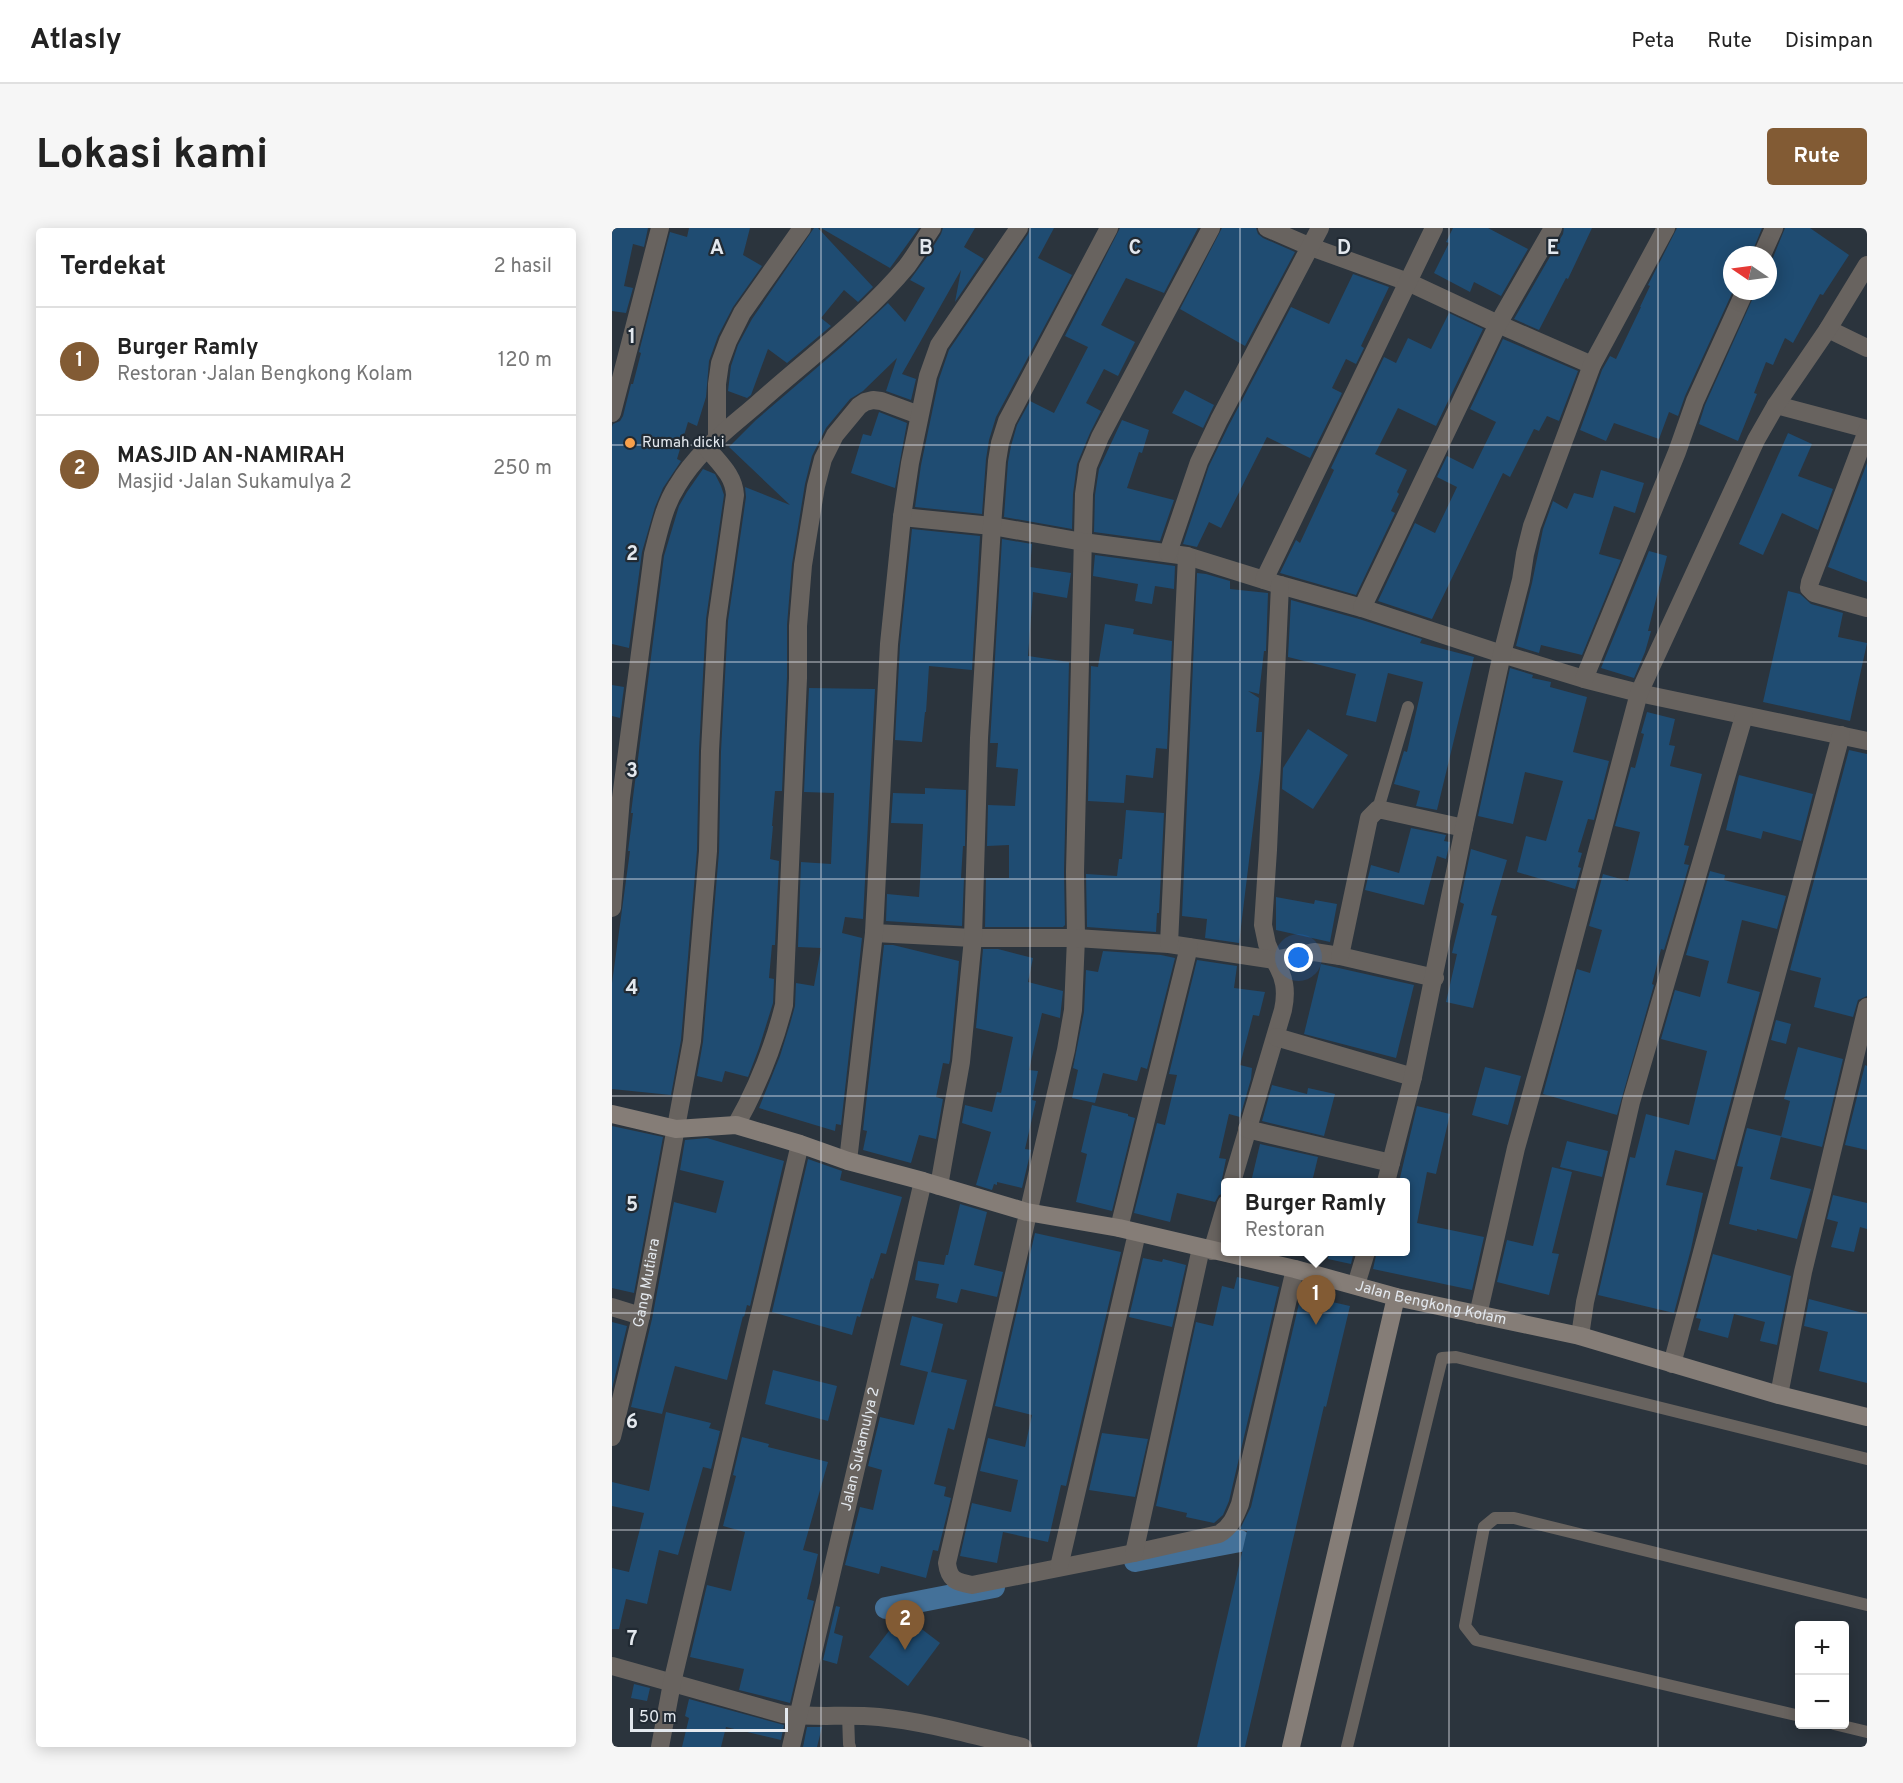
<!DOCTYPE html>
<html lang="id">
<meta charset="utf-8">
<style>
:root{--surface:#fff;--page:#f6f6f6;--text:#222;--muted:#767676;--line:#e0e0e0;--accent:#825b34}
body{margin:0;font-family:Overpass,sans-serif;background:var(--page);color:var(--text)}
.controls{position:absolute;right:18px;bottom:18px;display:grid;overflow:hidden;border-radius:6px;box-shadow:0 3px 15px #0003}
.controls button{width:54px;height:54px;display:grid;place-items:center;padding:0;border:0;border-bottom:2px solid var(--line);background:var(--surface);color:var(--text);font:30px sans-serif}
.compass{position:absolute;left:1111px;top:18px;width:54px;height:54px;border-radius:50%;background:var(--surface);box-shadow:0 3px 15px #0003;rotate:283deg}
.scale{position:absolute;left:18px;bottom:15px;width:158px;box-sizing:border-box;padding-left:6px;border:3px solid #e3e8ee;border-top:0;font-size:16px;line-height:21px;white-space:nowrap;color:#e3e8ee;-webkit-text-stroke:4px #212a33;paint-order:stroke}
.you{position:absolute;left:687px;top:730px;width:21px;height:21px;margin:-15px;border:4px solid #fff;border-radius:50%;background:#1a73e8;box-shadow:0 0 0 9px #1a73e833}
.badge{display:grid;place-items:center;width:39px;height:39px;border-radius:50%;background:var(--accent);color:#fff;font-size:20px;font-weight:700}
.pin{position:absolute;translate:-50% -50px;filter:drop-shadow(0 2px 3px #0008)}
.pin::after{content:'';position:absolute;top:32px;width:21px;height:18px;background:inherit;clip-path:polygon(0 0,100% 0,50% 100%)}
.popup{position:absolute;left:609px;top:950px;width:189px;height:78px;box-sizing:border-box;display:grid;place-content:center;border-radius:6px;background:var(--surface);filter:drop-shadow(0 2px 4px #0005);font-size:20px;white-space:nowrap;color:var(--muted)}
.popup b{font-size:22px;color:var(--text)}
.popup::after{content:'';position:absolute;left:50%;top:100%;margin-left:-12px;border:12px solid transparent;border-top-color:var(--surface)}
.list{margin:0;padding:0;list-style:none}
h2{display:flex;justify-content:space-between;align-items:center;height:78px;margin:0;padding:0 24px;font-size:26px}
h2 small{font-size:20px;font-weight:400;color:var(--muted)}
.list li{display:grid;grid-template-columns:39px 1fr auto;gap:18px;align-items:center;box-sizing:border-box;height:108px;padding:0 24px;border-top:2px solid var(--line)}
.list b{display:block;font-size:22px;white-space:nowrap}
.list p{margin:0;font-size:20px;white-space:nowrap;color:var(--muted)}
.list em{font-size:20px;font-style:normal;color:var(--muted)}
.map{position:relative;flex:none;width:1255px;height:1519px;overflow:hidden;border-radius:6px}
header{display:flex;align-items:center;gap:36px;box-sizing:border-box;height:84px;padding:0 30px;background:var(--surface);border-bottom:2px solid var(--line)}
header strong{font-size:28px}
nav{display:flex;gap:33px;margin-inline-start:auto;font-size:21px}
.intro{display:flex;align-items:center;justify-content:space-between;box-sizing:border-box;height:144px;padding:0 36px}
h1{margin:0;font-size:42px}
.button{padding:15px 27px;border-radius:6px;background:var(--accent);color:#fff;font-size:21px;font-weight:700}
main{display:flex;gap:36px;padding:0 36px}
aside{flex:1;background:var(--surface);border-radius:6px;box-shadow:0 3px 15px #0003}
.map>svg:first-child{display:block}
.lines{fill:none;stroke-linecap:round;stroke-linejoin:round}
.canal{stroke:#447199;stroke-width:22}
.building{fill:#1f4c72}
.lane{stroke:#68635f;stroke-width:12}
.street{stroke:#68635f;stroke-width:18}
.secondary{stroke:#857d77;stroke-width:18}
.grid{fill:none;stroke:#e3e8ee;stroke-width:1.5;stroke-opacity:0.55}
.poi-dot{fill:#f8a04b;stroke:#212a33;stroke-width:2}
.labels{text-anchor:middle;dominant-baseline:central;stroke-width:4.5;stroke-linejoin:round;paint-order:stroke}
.poi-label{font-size:15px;fill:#e3e8ee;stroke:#212a33;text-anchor:start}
.street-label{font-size:15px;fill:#e3e8ee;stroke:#212a33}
.grid-label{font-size:20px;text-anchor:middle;font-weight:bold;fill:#e3e8ee;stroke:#212a33;stroke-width:4.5;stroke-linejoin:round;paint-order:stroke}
</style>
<header>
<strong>Atlasly</strong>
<nav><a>Peta</a><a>Rute</a><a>Disimpan</a></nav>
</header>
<div class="intro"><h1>Lokasi kami</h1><a class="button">Rute</a></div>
<main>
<aside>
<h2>Terdekat<small>2 hasil</small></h2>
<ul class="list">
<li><span class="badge">1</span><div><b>Burger Ramly</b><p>Restoran · Jalan Bengkong Kolam</p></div><em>120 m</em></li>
<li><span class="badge">2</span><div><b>MASJID AN-NAMIRAH</b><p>Masjid · Jalan Sukamulya 2</p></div><em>250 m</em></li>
</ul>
</aside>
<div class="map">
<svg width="1255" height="1519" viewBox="0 0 1255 1519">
<rect width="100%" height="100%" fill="#2b343d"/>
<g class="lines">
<g class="canal">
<path d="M523,1333L628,1313"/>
<path d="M274,1380L382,1359"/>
</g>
</g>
<g class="building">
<path d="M0,0H36L32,19L21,16L12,58L21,60L14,85L0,83Z"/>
<path d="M77,0H138L131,27L150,38L121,79L106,108L97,133L94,169L85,198L76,194L65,231L69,233L51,260L43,279L30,324L17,420L0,416V199L1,196L8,193L11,188L19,156H21L29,125L27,124L58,4L75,9Z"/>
<path d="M202,0H206L261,59L246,74L232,62L209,90L219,98L175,135L156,121L139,167L135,170L116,163L119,138L126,117L140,91Z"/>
<path d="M209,0H307L278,40Z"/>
<path d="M331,0H363L352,19L372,31L343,74L349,42L290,146L304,151L299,172L274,163L285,130L251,163L238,171L214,200L200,228L193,256L180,336L175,397V449L170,563H163L160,598H161L158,631L167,633L163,717H160L157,750L162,751L161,775L147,820L136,849L113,843L110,854L85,848L91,814L107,624L109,523L116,393L134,269L133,259L178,277L117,219L144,192L229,119L276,75L293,94L313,60L298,52L314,30L329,6Z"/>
<path d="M418,0H442L426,30L460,47L384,189L377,212L374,231L370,286L303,279L309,237L327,151L337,122L416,6Z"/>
<path d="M508,0H586L552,65L514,50L489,97L523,114L506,148L492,141L474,175L489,183L478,205L465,236L461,266L460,301L392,289L396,234L399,218L405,197L418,173L442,185L476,119L453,108Z"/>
<path d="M610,0H644L646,6L651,10L683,24L633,118L568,81Z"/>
<path d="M841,0H876L916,21L889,68L862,54L858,64L822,45L837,15L834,14Z"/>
<path d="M952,0H980L956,51L954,50L927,102L902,91L951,6Z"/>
<path d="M1065,0H1150L1139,27H1120L1121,63L1073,168L1066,188L1057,184L1047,211L1002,195L994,213L968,202L990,142L998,128L1004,131L1029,79H1028L1038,58L1036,57Z"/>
<path d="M1173,0H1198L1237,27L1211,67L1208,66L1181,115L1173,110L1161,137L1154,134L1142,165L1145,166L1126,213L1087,196L1093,177L1144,63H1156V36L1160,32Z"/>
<path d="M741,46L777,59L749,118L752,120L744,136L734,131L720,160L730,165L698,230L655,209L609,300L597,294L585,319L571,316L597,238L617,197L679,79L717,96Z"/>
<path d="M837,85L871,101L824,198L786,180L763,226L795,242L785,264L787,266L779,283L783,285L744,367L668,345L684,312L688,315L722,242L719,240L772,129L784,135L796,110L819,121Z"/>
<path d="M891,111L966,143L947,193L935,188L927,203L922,201L898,249L891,245L820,391L766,373L803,295L823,305L845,259L825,249L835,228L861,241L884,194L858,181Z"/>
<path d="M573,162L602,177L591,200L560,185Z"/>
<path d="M267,184L295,195L283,260L239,245L251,206L259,208Z"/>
<path d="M510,192L537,202L530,225L527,224L515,260L562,272L548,313L482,304L483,267L487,241Z"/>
<path d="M1176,205L1200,216L1186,248L1221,261L1206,302L1170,285L1151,327L1127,316Z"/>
<path d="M1255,235V354L1216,339Z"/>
<path d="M91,241L103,246L109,258L112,267L94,391L87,523L85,622L69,812L59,867L0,861V755L18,623H16L21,585H19L52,328L67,278L75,264Z"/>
<path d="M989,242L1032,255L1023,285L1002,278L987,326L1009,332L970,427L929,417L927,425L904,418L920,355L931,301L941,273L955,281L962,265L981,270Z"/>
<path d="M300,301L368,308L360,442L317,438L314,484H313L310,514L283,512L288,417Z"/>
<path d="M390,311L420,316L418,339L459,345L455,370L421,364L416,428L457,434L452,644L453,697L451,699H373L374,650H397V617L375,618L376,577L403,578L406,541L384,539L386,515H378Z"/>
<path d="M1037,323L1055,328L1036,403H1039L1033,424L1022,450L989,440Z"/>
<path d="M483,327L563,338L562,361L543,358L540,376L523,373L526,356L481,348Z"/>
<path d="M585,345L594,346L618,353V361L656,365L654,423H652L647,466L636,463L647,470L644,504H650L649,534L627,715L593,710L595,691L570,688Z"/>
<path d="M1176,363L1188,366L1199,376L1231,385L1226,409L1255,415L1238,493L1151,474Z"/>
<path d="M679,372L747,391L810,411L808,415L862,429L825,582L804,578L808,563L782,556L792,523L795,524L811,454L776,445L764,494L734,487L744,446L676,429Z"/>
<path d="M493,396L522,401L521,406L560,413L555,521L544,520L541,550L514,547L512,575L476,573L479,438L486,439Z"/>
<path d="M898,440L921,447L920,450L939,454L938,459L975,469L961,524L997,533L982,592L976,591L966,624L970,625L966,639L969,640L963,661L905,644L914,608L934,613L951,553L913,544L901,596L866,588Z"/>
<path d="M0,457L12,459L8,490L0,488Z"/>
<path d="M197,460L263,461L251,691L233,689L230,705L250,710L229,897L224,896L223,903L147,880L168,828L178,796L183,778L184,755L202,758L209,720L186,719L189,634L219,636L222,565L192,564Z"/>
<path d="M1035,484L1063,491L1057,517L1063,518L1058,538L1090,546L1072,617L1077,618L1072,636L1077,637L1052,722L1049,721L1040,756L1042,757L1005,887L931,866L965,741L978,745L990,702L977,698L991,646L1016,653L1028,604L1003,598L1019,539L1023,540L1032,506L1029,505Z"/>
<path d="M696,501L736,527L701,581L670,561L671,540Z"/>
<path d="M1237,522L1255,526V768L1246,772L1241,789L1202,779L1209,750L1178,742Z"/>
<path d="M1127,547L1201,566L1189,613L1151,603L1149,611L1114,602Z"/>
<path d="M313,560L354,562L353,618H351L349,650H352L350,698L274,693L275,666L307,669L309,638L311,596L279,595L281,565L313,566Z"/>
<path d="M514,582L552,585L547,685H545L544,704L475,699L474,646L505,648L507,631H510Z"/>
<path d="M799,600L834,607L832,613L838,614L834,631L825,628L812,677L753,662L759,637L787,645Z"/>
<path d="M859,621L895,632L879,687L885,688L861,780L834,774L845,726L840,725L852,676L848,674Z"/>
<path d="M1098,643L1113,647L1112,652L1174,668L1165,701L1130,692L1115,755L1148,764L1103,932L1063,922L1054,957L1091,965L1079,1021L1062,1085L986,1067L1018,929L1023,930L1034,886L1077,897L1095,823L1049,811L1063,762L1088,769L1097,733L1074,727Z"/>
<path d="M664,669L702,676L703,672L725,676L718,714L664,702Z"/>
<path d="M272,717H281L347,733L338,832L337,836L331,835L324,869L331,871L324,911L307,907L299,935L251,922L255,903L251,902Z"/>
<path d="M371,721H386L421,730L416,754L451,763L448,790L430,785L417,842L426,843L420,872L424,873L413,921L419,922L410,960L385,954V957L382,956L380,962L364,957L379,904L350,895L353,877L380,884L385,864L389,865L401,809L364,800Z"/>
<path d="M491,723L549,727L563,730L535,841L529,839L525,853L491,845L483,875L460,870L466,842L461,840L472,784L474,742L486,744Z"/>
<path d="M585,732L625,738L622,760L653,764L647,788L641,787L628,837L640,840L639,851L628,889L617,886L607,930L614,931L609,956L614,965L607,967L603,974L565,965L558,994L522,985L545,895L553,897L565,847L557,846Z"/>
<path d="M709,736L802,757L784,830L692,806Z"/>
<path d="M1164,792L1179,796L1174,816L1159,812Z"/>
<path d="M1186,819L1231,831L1210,919L1169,909L1178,873L1172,871Z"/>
<path d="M1253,837L1255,838V922L1233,917Z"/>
<path d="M873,839L909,848L896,897L860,887Z"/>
<path d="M660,857L695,866L696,860L723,866L712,908L650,893Z"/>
<path d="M480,877L516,886V888L523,890L500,983L464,974L475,926L469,924Z"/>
<path d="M805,878L838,886L824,946L815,944L805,995L872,1009L860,1062L761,1041L765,1023H794V954H787Z"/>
<path d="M0,898L51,909L22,1065L0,1060Z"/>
<path d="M1135,900L1169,908L1158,951L1199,961L1185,1011L1145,1001V1003L1117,996L1131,939L1125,938Z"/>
<path d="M95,910L172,933L138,1078L135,1077L132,1089L131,1088L115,1152L63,1138L50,1186L19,1179L40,1091L62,974L104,985L112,953L68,942L73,912Z"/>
<path d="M955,913L996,923L990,949L948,939Z"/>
<path d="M648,916L706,929L700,954H639Z"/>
<path d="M196,931L230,943L228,952L290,969L274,1026L269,1025L261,1051L259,1050L248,1089L245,1088L240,1107L160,1084Z"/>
<path d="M940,939L960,944L940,1025L947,1026L937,1067L885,1054L895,1012L921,1018Z"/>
<path d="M1221,967L1255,975V1001L1248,999L1242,1024L1219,1019L1226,994L1215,991Z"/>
<path d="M348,976L375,984L362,1037L391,1044L385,1069L349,1061L345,1075L324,1070L327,1056L303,1052L306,1033L332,1037L334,1027H336Z"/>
<path d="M423,1005L509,1024L454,1258L449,1257L436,1314L391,1304L385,1335L348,1328L360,1275L399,1284L406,1252L368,1243L376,1210L413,1219L420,1187L383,1178Z"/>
<path d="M717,1023H742L739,1036L716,1031Z"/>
<path d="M1101,1026L1179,1048L1165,1117L1148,1113L1153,1094L1122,1086L1116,1110L1086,1102L1089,1091L1084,1090Z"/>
<path d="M531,1030L550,1034L551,1031L574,1037L560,1099L517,1089Z"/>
<path d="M625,1049L667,1059L617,1273L611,1287L602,1295L574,1289L575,1285L544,1278L584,1094L601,1098L610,1058L622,1061Z"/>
<path d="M689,1067L738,1078L714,1179L712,1178L633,1519H585L635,1303L628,1301L639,1279Z"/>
<path d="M1197,1071L1255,1086V1155L1207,1143L1216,1104L1192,1098Z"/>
<path d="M300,1088L331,1096L319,1144L355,1152L342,1202L336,1200L322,1256L334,1259L332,1268L339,1270L326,1323L321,1322L314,1350L269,1338L267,1346L233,1337L248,1279L261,1282L270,1242L256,1238L268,1189L302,1197L316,1144L288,1137Z"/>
<path d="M0,1094L15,1098L0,1161Z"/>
<path d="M161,1142L225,1158L216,1193L153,1176Z"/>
<path d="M54,1184L99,1195L97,1200L108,1203L99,1241L91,1239L66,1327L47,1322L35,1376L14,1371L7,1401H0V1340L17,1344L32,1285L0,1278V1254L37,1263Z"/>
<path d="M490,1205L536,1211L523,1269L477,1262Z"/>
<path d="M130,1209L157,1216L156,1219L216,1234L191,1322L206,1326L195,1371L202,1373L178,1475L127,1462L132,1441L78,1429L95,1357L119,1363L133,1304L111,1298L124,1248L121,1247Z"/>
<path d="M224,1378L228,1379L222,1405L231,1408L225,1436L211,1432Z"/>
<path d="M290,1386L328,1415L296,1458L257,1429Z"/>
<path d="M22,1456L38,1460L35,1473L19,1470Z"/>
<path d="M77,1471L172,1497L169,1512L114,1499L109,1519H70L77,1490L73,1488Z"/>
<path d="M195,1499H210L205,1519H191Z"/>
</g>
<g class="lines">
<g class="lane">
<path d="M766,581L796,479"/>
<path d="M236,1487L237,1516L238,1519"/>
<path d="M1188,1488L864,1412L853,1398L872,1299L883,1290H902L1255,1377"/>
<path d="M1222,1496L1255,1504"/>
<path d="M735,1519L830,1130L844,1129L1255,1231"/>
</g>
<g class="street">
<path d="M599,0L488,209L476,238L472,266L463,644L464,710L461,782L454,822L335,1335C337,1352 344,1354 360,1357L522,1325L607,1306C619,1299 623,1289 628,1276L683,1041"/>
<path d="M655,0L699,19L796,54L886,96L980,137"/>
<path d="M1150,27L1162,0"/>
<path d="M1216,101L1255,120"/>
<path d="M1164,177L1255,201"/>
<path d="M0,185L48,0"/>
<path d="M1255,203L1198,354L1197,360L1202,365L1255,380"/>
<path d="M105,210V156L108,135L116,113L130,85L190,0"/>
<path d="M290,289L380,298L471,314L575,328L668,357L750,380L890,426L972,451L1027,465L1255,513"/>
<path d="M556,325L587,234L607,192L708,0"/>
<path d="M652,352L822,0"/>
<path d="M668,357L656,622L651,697L655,716L662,732L702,724L728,728L823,750"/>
<path d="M750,380L886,96L941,0"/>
<path d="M972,451L1065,224L1083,173L1133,63"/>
<path d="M0,680L9,570L41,326C47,303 52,278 65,258C85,224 115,202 144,177C193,133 253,89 295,38C304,26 312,12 320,0"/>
<path d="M262,705L361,710H464L557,716L662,732C673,749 675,763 671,782L620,954"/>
<path d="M557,716L575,328"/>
<path d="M728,728L757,590L766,581L852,600"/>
<path d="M664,809L801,849"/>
<path d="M124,897C146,858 161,821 172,777L186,450V398L191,337L204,258L211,231L223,207L247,178L253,174L261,172L269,173L307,187"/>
<path d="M635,901L779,935"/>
<path d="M236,933L262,705L277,416L290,289L298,235L316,148L327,117L407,0"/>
<path d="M774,954L801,849L852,600L890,426L909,352L913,326L920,298L980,137L1054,0"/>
<path d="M327,958L349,834L361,710L367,510L380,298L385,233L388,215L395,193L497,0"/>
<path d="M507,1000L577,719"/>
<path d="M600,1023L614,976"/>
<path d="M744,1057L754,1024"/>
<path d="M0,1079L29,1088"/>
<path d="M866,1087L904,920L942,785L1027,465L1144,212L1164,177L1216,101L1255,37"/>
<path d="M968,1108L973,1074L1019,874L1132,488"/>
<path d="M1060,1136L1229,507"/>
<path d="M1167,1167L1191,1044L1255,779"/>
<path id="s1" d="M0,1209L29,1088L80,813L96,623L98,523L105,392L123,267C122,247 107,235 95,220"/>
<path d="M522,1325L589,1020"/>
<path d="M447,1339L525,1005"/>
<path d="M0,1438L171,1486C203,1490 235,1486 267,1489C316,1494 363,1508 411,1519"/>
<path d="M48,1519L60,1455L188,916"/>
<path id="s2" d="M179,1519L311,953"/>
</g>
<g class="secondary">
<path id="s3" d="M0,886L64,901L124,897L188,916L236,933L311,953L415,984L507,1000L683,1041L784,1069L968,1108L1167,1167L1255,1189"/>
<path d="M679,1519L784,1069"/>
</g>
</g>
<path class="grid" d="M209,0V1519M418,0V1519M628,0V1519M837,0V1519M1046,0V1519M0,217H1255M0,434H1255M0,651H1255M0,868H1255M0,1085H1255M0,1302H1255"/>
<circle class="poi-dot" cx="18" cy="215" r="6"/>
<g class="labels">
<g class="poi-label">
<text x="30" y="215">Rumah dicki</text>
</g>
<g class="street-label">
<text stroke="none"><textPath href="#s1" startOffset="158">Gang Mutiara</textPath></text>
<text stroke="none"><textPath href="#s3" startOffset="844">Jalan Bengkong Kolam</textPath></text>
<text stroke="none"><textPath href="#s2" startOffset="306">Jalan Sukamulya 2</textPath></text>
</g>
</g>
<g class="grid-label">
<text x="105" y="26">A</text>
<text x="314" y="26">B</text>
<text x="523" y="26">C</text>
<text x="732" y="26">D</text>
<text x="941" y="26">E</text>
<text x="20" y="115">1</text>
<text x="20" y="332">2</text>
<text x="20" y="549">3</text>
<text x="20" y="766">4</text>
<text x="20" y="983">5</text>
<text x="20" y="1200">6</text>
<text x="20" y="1417">7</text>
</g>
</svg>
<div class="controls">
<button>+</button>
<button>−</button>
</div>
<svg class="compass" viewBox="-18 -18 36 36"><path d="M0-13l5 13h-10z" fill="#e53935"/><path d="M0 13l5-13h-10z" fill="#767676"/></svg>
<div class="scale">50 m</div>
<div class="you"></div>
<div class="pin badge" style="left:704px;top:1097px">1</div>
<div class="popup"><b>Burger Ramly</b>Restoran</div>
<div class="pin badge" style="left:293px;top:1422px">2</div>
</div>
</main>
